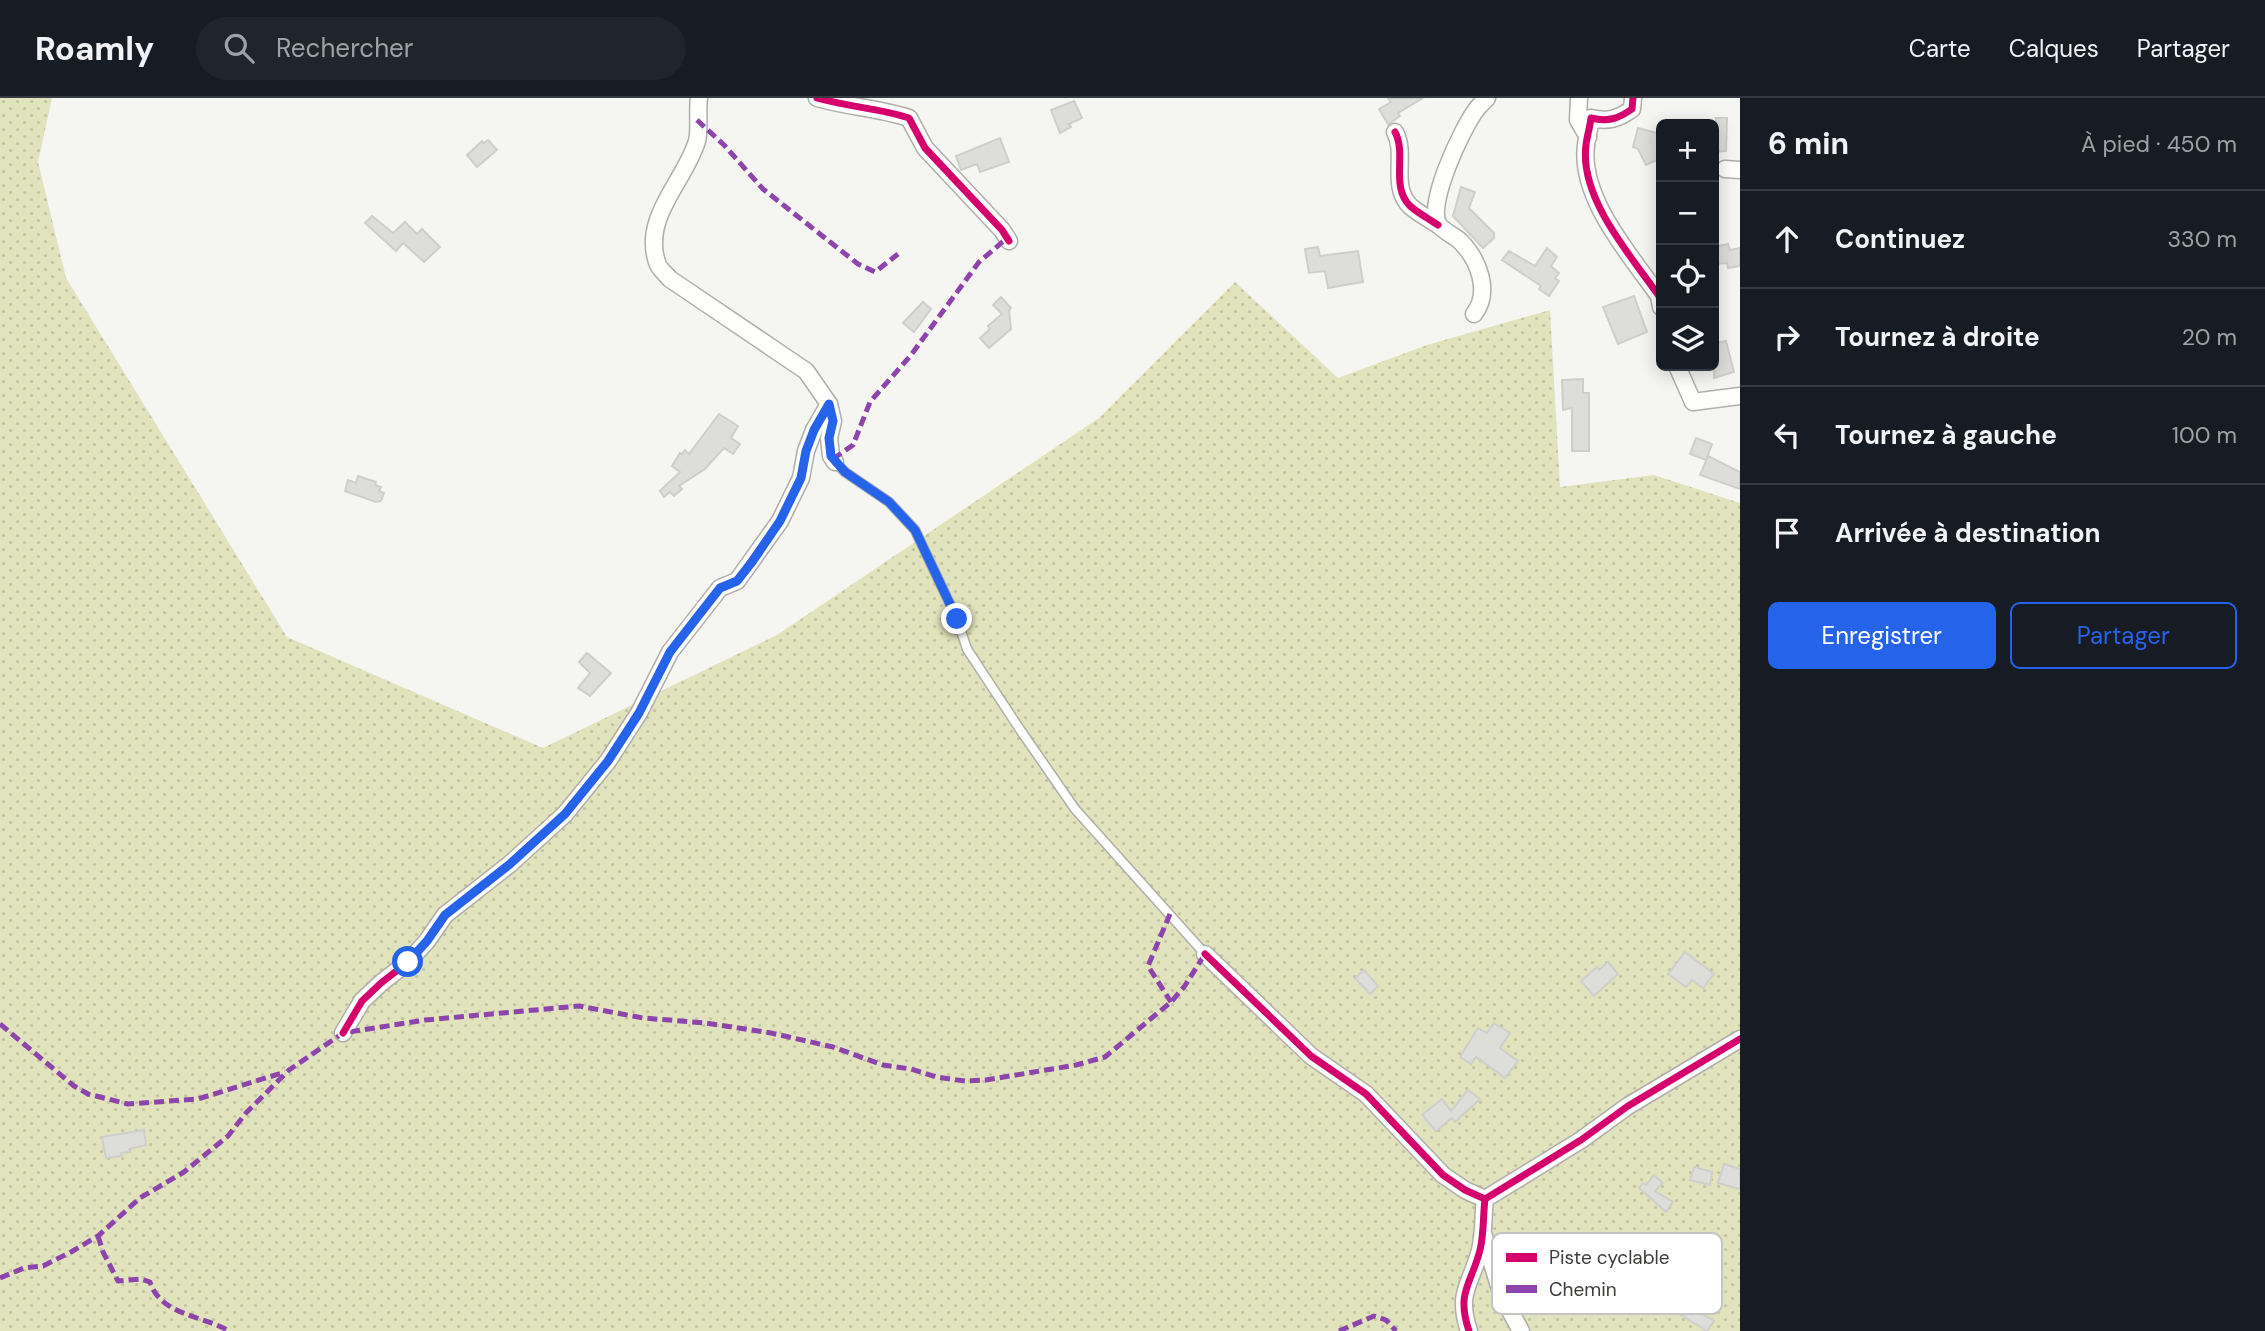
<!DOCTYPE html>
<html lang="fr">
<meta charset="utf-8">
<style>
:root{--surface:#171b24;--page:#20242c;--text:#f1f3f6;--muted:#9ea1a6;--line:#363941;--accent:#2563eb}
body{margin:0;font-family:"DM Sans",sans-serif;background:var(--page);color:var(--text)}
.controls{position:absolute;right:21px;top:21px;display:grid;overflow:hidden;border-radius:10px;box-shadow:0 4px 18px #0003}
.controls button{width:63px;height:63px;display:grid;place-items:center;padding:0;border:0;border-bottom:2px solid var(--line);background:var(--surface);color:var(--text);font:35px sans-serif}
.stop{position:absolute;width:21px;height:21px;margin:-16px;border:5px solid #2563eb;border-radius:50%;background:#fff}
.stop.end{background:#2563eb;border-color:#fff;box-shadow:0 2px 7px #0008}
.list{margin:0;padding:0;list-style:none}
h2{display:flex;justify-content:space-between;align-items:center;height:91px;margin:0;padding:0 28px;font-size:30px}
h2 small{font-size:23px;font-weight:400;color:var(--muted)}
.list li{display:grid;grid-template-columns:46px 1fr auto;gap:21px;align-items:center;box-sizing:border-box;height:98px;padding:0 28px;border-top:2px solid var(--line)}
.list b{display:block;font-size:26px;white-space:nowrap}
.list em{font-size:23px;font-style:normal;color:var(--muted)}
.actions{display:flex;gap:14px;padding:21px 28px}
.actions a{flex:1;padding:16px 0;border:2px solid var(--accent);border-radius:10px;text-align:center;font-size:24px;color:var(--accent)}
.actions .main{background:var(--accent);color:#fff}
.icon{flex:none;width:38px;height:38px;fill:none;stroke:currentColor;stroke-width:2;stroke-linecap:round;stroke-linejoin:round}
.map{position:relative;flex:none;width:1740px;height:1233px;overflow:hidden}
header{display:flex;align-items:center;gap:42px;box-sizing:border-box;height:98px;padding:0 35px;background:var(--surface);border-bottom:2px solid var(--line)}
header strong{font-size:33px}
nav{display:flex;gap:38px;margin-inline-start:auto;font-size:24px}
.search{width:490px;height:63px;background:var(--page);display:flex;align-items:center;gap:18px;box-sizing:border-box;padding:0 24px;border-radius:38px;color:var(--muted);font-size:26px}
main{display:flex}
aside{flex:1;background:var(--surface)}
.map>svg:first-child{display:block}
.grass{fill:url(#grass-dots)}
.building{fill:#dddeda;stroke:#cecfcc;stroke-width:2}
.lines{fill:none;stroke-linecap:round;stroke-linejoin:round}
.service-casing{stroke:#aeaeab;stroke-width:11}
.minor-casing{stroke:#aeaeab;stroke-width:19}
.service{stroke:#fefefd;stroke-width:8}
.minor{stroke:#fefefd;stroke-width:16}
.quiet{stroke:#8e44ad;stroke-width:5;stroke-dasharray:10 5;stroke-linecap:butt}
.cycleway-casing{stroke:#fff;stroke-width:11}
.cycleway{stroke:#d6006c;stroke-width:7}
.route{stroke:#2563eb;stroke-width:9}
.key{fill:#fff;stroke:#c4c5c4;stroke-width:2}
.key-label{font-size:19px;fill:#3c3d3a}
</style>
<header>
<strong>Roamly</strong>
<div class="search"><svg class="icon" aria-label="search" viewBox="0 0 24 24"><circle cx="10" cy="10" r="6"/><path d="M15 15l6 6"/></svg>Rechercher</div>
<nav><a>Carte</a><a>Calques</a><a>Partager</a></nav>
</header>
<main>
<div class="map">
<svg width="1740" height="1233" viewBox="0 0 1740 1233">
<defs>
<pattern id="grass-dots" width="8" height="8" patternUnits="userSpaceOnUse" patternTransform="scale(1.75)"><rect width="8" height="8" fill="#e1e3bc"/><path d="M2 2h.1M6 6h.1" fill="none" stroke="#c2c4a2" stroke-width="1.8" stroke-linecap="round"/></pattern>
</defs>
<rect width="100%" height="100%" fill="#f5f6f1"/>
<path class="grass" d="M0,0H52L38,64L66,180L287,539L543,650L777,537L1099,320L1235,184L1338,280L1427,247L1550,212L1560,389L1654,377L1740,405V1233H0Z"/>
<g class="building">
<path d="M1388,0H1423L1398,15L1400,18L1388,26L1379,11L1391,4Z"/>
<path d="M1074,3L1082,20L1069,26L1071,29L1060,35L1051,12Z"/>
<path d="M1716,20H1727L1726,53L1714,54Z"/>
<path d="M1638,30L1661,36V60L1646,67L1638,51L1633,49Z"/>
<path d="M1000,40L1009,64L980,74L977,66L961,72L956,58Z"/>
<path d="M488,42L497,52L477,69L467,57L482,43L484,45Z"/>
<path d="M1461,89L1475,94L1469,110L1494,135V140L1483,150L1453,118Z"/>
<path d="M372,118L393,135L405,124L417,136L422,131L440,149L424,164L403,145L396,153L365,125Z"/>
<path d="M1728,146L1730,152L1740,150V168L1728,170L1727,165L1717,166L1714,149Z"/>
<path d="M1318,149L1320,158L1358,153L1363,184L1328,190L1325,173L1309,175L1305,151Z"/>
<path d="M1547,150L1557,159L1551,168L1559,175L1555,180L1559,183L1549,198L1539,191L1541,188L1502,162L1509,153L1535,168Z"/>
<path d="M1634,198L1647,234L1618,246L1603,209Z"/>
<path d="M1001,199L1011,210L1009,212L1011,231L989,250L980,240L990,231L988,228L1002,216L993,207Z"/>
<path d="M923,204L931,211L914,234L903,225Z"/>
<path d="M1726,243L1734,274L1714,280L1715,245Z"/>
<path d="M1583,281V295H1589V353H1572V310L1563,312L1562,282Z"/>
<path d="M719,316L738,328L731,340L740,346L733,356L724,350L705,371L679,388L682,391L674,398L670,394L664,399L660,393L680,374L672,368L680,355L682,356L685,352L689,356Z"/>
<path d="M1696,340L1712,346L1706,362L1690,356Z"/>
<path d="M1708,358L1740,374V391L1700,377Z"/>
<path d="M358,378L376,384L375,387L381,389L379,393L384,395L381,403L376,404L345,393L348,382L356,385Z"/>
<path d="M587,555L611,575L590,598L578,590L590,575L579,564Z"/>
<path d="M1685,854L1714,876L1703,890L1692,882L1686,889L1668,876Z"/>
<path d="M1608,864L1618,876L1594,898L1581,883L1597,869L1599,872Z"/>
<path d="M1364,872L1378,888L1370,896L1355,880Z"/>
<path d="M1494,925L1510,935L1500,950L1518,963L1505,980L1476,959L1471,966L1460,959L1478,930L1487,935Z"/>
<path d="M1468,992L1480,1001L1455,1024L1452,1020L1436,1033L1422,1017L1442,1001L1451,1013Z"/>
<path d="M144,1032L146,1047L129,1051L130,1054L121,1055L122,1058L106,1060L102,1039Z"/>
<path d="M1724,1066L1740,1071V1091L1718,1085Z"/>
<path d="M1694,1069L1712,1074L1710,1087L1690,1082Z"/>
<path d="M1654,1077L1663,1085L1655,1093L1673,1104L1666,1114L1639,1090L1643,1085L1646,1087Z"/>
<path d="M1687,1207L1714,1223L1707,1233L1681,1217Z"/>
</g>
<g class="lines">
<defs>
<path id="service" d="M835,364L845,374L889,404L915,432L957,521L967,551L1021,633L1075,711L1205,856"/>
<g id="minor">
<path d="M699,0C697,13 700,32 697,43C685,83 642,119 657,164C658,170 666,176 670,181L806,273L829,306L833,323L829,340L831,358L835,364"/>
<path d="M817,0C848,9 879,10 909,20L925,50L1002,132L1009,143"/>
<path d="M1579,0L1578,22L1588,39"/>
<path d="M1633,0L1632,11C1618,21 1608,24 1591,20C1590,29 1587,38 1586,47C1579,100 1631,158 1659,198L1661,209"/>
<path d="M1395,34C1407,56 1390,88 1410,108C1418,115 1429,121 1438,127"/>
<path d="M1725,71L1740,72"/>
<path d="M1474,216C1491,194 1479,162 1460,143C1454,137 1444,134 1439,127C1425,108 1463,29 1476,12C1479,7 1484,4 1487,0"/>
<path d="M1677,268L1693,304L1740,298"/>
<path d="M1205,856L1311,958L1366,996L1443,1077L1465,1092L1485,1101"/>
<path d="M343,935L362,903L381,885L408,864L427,843L445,817L510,766L565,716L608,663L639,615L670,554L720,490L737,483L780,423L801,380L806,353L814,332L829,306"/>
<path d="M1484,1138L1502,1198L1521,1233"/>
<path d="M1469,1233C1456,1194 1471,1187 1480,1152C1484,1136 1483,1117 1485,1101L1581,1042L1628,1008L1740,941"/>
</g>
</defs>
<use href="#service" class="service-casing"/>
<use href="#minor" class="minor-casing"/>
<use href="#service" class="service"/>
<use href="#minor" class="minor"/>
<g class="quiet">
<path d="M697,22L724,47L763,91L858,166L875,174L898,156"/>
<path d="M833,361L853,347L870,304L911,257L979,164L1007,140"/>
<path d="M1170,816L1148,868L1171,904"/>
<path d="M0,926L74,988L88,996L128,1006L198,1001L285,974"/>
<path d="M98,1138L103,1154L118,1183L141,1181L150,1184C160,1217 204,1218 229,1233"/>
<path d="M0,1180L24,1170L43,1168L71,1154L98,1138L140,1100L184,1074L228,1038L246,1015L289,972L343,935L425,922L579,908L643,920L706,925L771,935L833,949L883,967L911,971L936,979L965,983L986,982L1076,967L1105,959L1171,904L1184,889L1205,856"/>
<path d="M1339,1233L1374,1218L1386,1222L1396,1233"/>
</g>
<defs>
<g id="cycleway">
<path d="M817,0C848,9 879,10 909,20L925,50L1002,132L1009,143"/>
<path d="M1633,0L1632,11C1618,21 1608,24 1591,20C1590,29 1587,38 1586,47C1579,100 1631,158 1659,198L1661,209"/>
<path d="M1395,34C1407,56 1390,88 1410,108C1418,115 1429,121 1438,127"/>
<path d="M1205,856L1311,958L1366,996L1443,1077L1465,1092L1485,1101"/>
<path d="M343,935L362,903L381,885L408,864L427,843L445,817L510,766L565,716L608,663L639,615L670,554L720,490L737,483L780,423L801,380L806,353L814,332L829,306"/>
<path d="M1469,1233C1456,1194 1471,1187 1480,1152C1484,1136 1483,1117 1485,1101L1581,1042L1628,1008L1740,941"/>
</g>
</defs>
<use href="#cycleway" class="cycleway-casing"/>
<use href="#cycleway" class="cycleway"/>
</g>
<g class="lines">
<path class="route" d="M408,864L427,843L445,817L510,766L565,716L608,663L639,615L670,554L720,490L737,483L752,464L780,423L801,380L806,353L814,332L829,306L833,323L829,340L831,358L845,374L889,404L915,432L957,521"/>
</g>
<rect x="1492" y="1135" width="230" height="81" rx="10" class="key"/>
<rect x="1506" y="1155" width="31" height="9" fill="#d6006c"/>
<rect x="1506" y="1187" width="31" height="8" fill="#8e44ad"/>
<g class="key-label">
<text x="1549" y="1166">Piste cyclable</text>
<text x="1549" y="1198">Chemin</text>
</g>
</svg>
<div class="controls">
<button>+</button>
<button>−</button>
<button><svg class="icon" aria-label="locate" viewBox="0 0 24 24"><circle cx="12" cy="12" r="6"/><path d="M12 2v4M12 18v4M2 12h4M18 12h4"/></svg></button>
<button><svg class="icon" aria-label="layers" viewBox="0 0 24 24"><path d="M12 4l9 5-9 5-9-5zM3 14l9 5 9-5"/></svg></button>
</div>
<div class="stop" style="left:408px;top:864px"></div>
<div class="stop end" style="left:957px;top:521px"></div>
</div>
<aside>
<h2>6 min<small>À pied · 450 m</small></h2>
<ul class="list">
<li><svg class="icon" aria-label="ahead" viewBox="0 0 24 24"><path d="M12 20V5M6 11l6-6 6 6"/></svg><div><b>Continuez</b></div><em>330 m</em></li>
<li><svg class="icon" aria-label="right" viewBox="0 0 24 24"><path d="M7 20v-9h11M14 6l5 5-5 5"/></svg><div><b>Tournez à droite</b></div><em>20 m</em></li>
<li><svg class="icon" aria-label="left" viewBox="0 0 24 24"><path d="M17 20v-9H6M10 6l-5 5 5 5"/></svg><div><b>Tournez à gauche</b></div><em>100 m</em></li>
<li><svg class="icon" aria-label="arrive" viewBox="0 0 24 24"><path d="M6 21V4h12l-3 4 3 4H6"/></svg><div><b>Arrivée à destination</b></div></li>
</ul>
<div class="actions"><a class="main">Enregistrer</a><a>Partager</a></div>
</aside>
</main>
